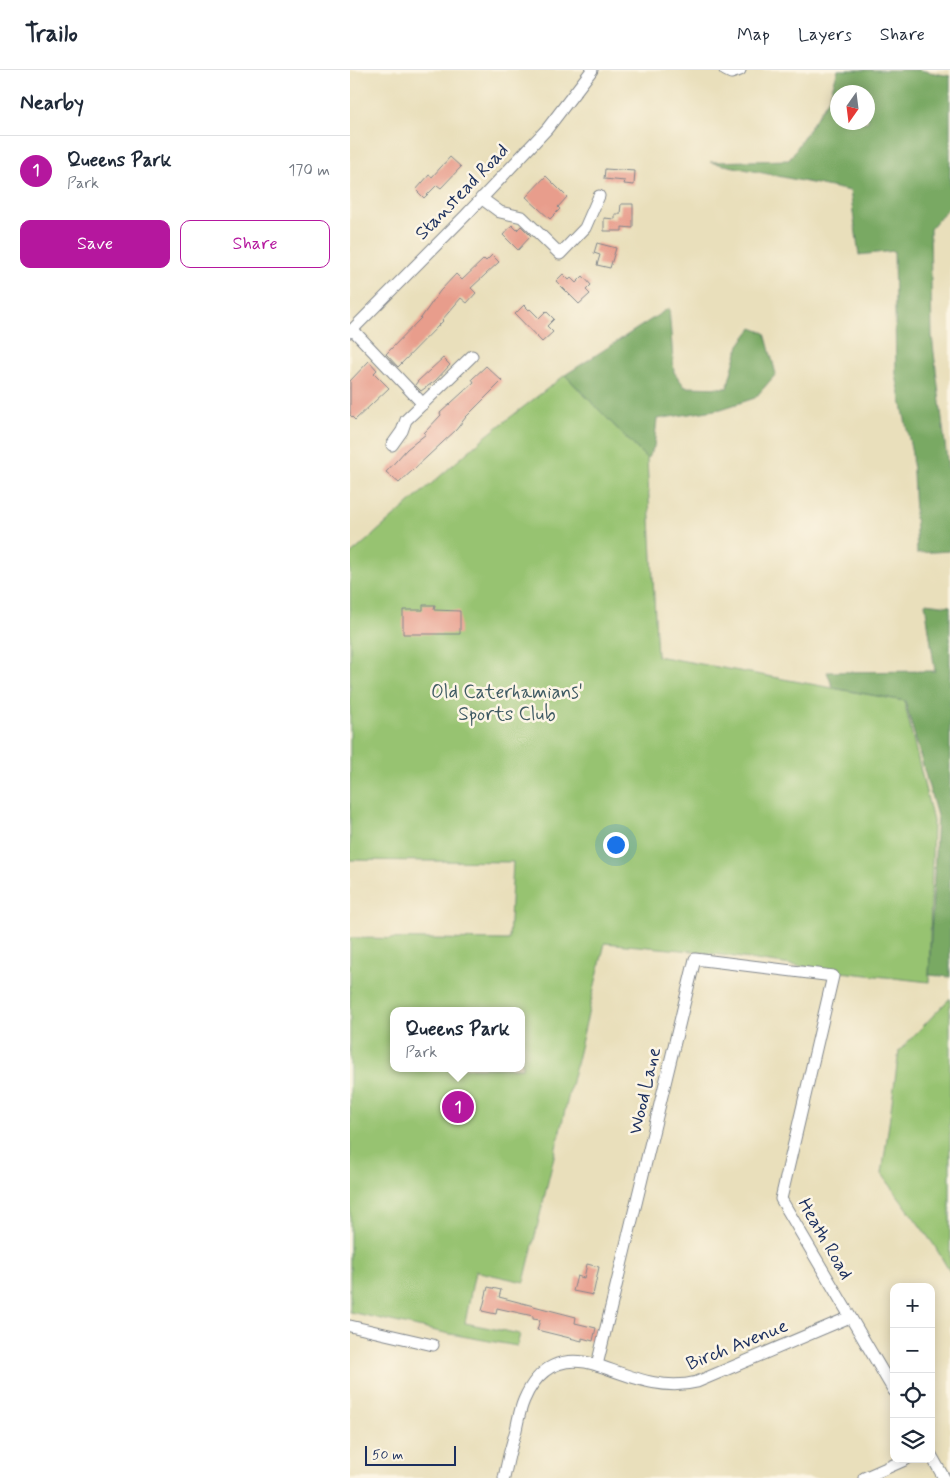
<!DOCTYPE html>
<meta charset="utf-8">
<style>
:root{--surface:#fff;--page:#f2f2f3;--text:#1f2937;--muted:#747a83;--line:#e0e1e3;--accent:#b5179e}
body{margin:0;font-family:Mynerve,sans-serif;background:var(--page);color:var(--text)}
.controls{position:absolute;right:15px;bottom:15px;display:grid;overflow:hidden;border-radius:10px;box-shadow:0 2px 12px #0003}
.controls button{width:45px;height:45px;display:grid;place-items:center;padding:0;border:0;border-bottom:1px solid var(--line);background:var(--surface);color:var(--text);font:25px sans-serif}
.compass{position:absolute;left:480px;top:15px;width:45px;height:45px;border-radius:50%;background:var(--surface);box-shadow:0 2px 12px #0003;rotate:194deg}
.scale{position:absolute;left:15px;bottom:12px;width:91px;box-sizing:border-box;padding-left:5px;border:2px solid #1b2f5e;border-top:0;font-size:14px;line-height:18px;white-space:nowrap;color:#1b2f5e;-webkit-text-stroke:4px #fcf5e5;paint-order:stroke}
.you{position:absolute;left:265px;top:774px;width:18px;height:18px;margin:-12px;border:4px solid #fff;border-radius:50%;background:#1a73e8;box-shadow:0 0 0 8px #1a73e833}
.badge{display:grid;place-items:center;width:32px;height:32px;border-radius:50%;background:var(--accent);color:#fff;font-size:16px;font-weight:700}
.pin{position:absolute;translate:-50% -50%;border:2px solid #fff;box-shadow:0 1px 5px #0006}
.popup{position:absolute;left:40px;top:937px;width:135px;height:65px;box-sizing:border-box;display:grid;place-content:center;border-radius:10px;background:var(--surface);filter:drop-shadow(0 1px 4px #0005);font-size:16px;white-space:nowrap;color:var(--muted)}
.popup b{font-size:19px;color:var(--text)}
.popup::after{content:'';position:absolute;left:50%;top:100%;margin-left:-10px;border:10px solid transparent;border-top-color:var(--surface)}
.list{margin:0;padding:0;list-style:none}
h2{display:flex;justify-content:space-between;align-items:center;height:65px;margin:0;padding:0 20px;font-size:21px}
h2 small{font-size:16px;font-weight:400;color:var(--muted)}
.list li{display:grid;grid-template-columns:32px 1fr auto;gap:15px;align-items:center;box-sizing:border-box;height:70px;padding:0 20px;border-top:1px solid var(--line)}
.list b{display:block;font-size:19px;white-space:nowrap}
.list p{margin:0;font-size:16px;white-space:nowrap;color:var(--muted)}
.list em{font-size:16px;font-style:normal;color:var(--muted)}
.actions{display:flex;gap:10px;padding:15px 20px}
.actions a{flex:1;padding:11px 0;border:1px solid var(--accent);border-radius:10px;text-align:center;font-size:18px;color:var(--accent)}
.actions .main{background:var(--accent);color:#fff}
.icon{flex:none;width:28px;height:28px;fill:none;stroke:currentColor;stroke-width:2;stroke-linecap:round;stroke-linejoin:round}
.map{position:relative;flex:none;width:600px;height:1408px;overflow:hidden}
header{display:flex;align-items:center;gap:30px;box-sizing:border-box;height:70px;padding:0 25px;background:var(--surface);border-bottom:1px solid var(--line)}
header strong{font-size:24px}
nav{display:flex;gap:28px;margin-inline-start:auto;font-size:18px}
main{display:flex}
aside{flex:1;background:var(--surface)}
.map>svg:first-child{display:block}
.green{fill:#97c371;stroke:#597968;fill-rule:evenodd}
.forest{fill:#79a963;stroke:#4a6c60;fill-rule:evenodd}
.building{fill:#e89d8c}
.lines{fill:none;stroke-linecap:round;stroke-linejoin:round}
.minor-casing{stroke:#82878c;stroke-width:13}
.minor{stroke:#fff;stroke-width:11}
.labels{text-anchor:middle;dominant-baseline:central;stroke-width:5;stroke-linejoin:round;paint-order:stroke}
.street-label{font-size:19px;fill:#1b2f5e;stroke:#fcf5e5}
.park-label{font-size:19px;fill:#405b64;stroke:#fcf5e5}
</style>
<header>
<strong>Trailo</strong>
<nav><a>Map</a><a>Layers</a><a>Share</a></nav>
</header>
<main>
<aside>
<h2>Nearby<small></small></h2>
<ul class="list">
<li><span class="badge">1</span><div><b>Queens Park</b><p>Park</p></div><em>170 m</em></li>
</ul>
<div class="actions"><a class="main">Save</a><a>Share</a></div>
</aside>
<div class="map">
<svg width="600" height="1408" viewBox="0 0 600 1408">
<rect width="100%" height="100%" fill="#fcf5e5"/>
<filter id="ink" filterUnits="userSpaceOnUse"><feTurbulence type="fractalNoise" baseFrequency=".02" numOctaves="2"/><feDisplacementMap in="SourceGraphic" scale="10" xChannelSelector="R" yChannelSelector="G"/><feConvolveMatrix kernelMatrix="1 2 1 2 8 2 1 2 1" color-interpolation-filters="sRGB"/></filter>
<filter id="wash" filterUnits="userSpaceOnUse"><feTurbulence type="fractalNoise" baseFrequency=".0096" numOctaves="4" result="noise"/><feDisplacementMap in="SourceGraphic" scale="20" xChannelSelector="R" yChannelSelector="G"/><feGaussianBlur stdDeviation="1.12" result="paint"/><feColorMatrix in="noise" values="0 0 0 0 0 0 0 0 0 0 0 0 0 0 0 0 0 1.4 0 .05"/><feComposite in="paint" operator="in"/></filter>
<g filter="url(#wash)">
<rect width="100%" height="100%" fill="#e9dfbb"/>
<g class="green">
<path d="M215,305L297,389L307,586L554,631L583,751L579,912L491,902L342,881L255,873L174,1212L125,1201L115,1253L170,1264L167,1276L95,1263L0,1242V868L159,870L163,792L0,790V485L136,366ZM44,941H172V998H44Z"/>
<path d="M600,928V1202L584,1175L532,1104L549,981Z"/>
</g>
<g class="forest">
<path d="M488,0H569L600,6V136L580,159L582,266L600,415V481L567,483L562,384L546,305L544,181L509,185L500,121L360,92L439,90L479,28ZM488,22H518V52H488Z"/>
<path d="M319,238L324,302L335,317L377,318L389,275L402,258L415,263L426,304L405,328L371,339L307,349L304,377L297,389L215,305Z"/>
<path d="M575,533L600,536V907L579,905L587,746L555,631L483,618L477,602L585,601Z"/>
</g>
<g id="blocks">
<g class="building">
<path d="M100,87L111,97L91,118L87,115L74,128L66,120L79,105L82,107Z"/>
<path d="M255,99L285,101L284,115L274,114L275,111L254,109Z"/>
<path d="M196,106L217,127L208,137L210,139L200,149L176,127Z"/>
<path d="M271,134H283V158L272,157V161H254V148L265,149V144H270Z"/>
<path d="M162,155L167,160L171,156L181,166L168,180L153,165Z"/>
<path d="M247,173L266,178L260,198L247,195L250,185L244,183Z"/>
<path d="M142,185L149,192L121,218L126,223L117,233L111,228L92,250L93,251L48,297L36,284L71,248L90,221L106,204L112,210L134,189L136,191Z"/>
<path d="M213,204L219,210L221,208L226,213L233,206L241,215L236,220L240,224L229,234L206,211Z"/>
<path d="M174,235L179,240L180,239L189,248L196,241L204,249L197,256L203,262L192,272L165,244Z"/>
<path d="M93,288L100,295L85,311L71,321L65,315L68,311Z"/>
<path d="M19,291L27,300L24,303L39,318L5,350L0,345V311Z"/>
<path d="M136,296L152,311L116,347L106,360L49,413L36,402L57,379L76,364L74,363L91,345L90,343L124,312L122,309Z"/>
<path d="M73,535H85L84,540L110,541V564H53V540H73Z"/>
<path d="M237,1194L249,1197L243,1225L223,1221L227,1206L234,1208Z"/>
<path d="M138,1217L151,1220L149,1227L226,1247L225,1253L246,1258L243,1271L232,1268V1271L187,1260L190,1250L183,1249V1246L147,1238L146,1244L132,1241Z"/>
</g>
</g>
</g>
<g filter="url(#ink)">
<use href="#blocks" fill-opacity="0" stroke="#82878c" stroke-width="1"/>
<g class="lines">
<defs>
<g id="minor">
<path d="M375,0L381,3L390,0"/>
<path d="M131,128L150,142L172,147L210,184L235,158L249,126"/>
<path d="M3,260L73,334"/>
<path d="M0,262L116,145L197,59L242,0"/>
<path d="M42,375L52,361L56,350L122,286"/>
<path d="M0,1256L83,1275"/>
<path d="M247,1295L345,889L483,906L431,1129L544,1321"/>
<path d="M581,1385L594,1408"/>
<path d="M154,1408C157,1392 161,1376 166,1360C168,1350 170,1339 174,1330C188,1297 212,1284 247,1295C280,1306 311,1321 347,1312L500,1247"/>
<path d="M514,1408L557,1389"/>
</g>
</defs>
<use href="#minor" class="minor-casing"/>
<use href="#minor" class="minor"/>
</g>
</g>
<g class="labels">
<g class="street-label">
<text transform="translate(112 122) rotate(-46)">Stanstead Road</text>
<text transform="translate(295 1021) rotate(-77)">Wood Lane</text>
<text transform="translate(475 1169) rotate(60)">Heath Road</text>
<text transform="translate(387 1275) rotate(-22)">Birch Avenue</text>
</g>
<g class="park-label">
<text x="157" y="622">Old Caterhamians'<tspan x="157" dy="22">Sports Club</tspan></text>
</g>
</g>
</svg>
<div class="controls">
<button>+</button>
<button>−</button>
<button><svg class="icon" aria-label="locate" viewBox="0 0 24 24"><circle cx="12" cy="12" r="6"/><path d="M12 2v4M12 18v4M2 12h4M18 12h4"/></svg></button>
<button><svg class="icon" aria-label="layers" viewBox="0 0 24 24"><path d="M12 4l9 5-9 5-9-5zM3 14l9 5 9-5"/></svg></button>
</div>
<svg class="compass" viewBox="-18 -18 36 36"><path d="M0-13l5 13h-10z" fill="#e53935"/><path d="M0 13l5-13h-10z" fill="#747a83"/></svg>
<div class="scale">50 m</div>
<div class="you"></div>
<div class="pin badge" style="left:108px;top:1037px">1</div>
<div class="popup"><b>Queens Park</b>Park</div>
</div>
</main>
